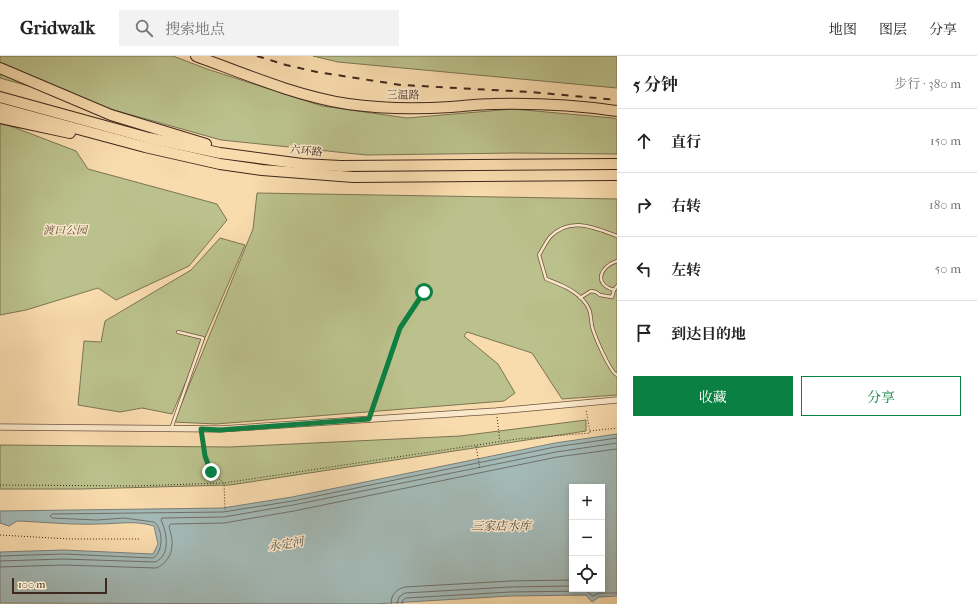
<!DOCTYPE html>
<html lang="zh">
<meta charset="utf-8">
<style>
:root{--surface:#fff;--page:#f2f2f2;--text:#222;--muted:#767676;--line:#e0e0e0;--accent:#0b8043}
body{margin:0;font-family:"IM FELL French Canon","Noto Serif SC",serif;background:var(--page);color:var(--text)}
.controls{position:absolute;right:12px;bottom:12px;display:grid;overflow:hidden;border-radius:0px;box-shadow:0 2px 6px #0003}
.controls button{width:36px;height:36px;display:grid;place-items:center;padding:0;border:0;border-bottom:1px solid var(--line);background:var(--surface);color:var(--text);font:20px sans-serif}
.scale{position:absolute;left:12px;bottom:10px;width:95px;box-sizing:border-box;padding-left:4px;border:2px solid #3e271c;border-top:0;font-size:11px;line-height:14px;white-space:nowrap;color:#3e271c;-webkit-text-stroke:3px #fbe8ca;paint-order:stroke}
.stop{position:absolute;width:12px;height:12px;margin:-9px;border:3px solid #0b8043;border-radius:50%;background:#fff}
.stop.end{background:#0b8043;border-color:#fff;box-shadow:0 1px 4px #0008}
.list{margin:0;padding:0;list-style:none}
h2{display:flex;justify-content:space-between;align-items:center;height:52px;margin:0;padding:0 16px;font-size:17px}
h2 small{font-size:13px;font-weight:400;color:var(--muted)}
.list li{display:grid;grid-template-columns:26px 1fr auto;gap:12px;align-items:center;box-sizing:border-box;height:64px;padding:0 16px;border-top:1px solid var(--line)}
.list b{display:block;font-size:15px;white-space:nowrap}
.list em{font-size:13px;font-style:normal;color:var(--muted)}
.actions{display:flex;gap:8px;padding:12px 16px}
.actions a{flex:1;padding:9px 0;border:1px solid var(--accent);border-radius:0px;text-align:center;font-size:14px;color:var(--accent)}
.actions .main{background:var(--accent);color:#fff}
.icon{flex:none;width:22px;height:22px;fill:none;stroke:currentColor;stroke-width:2;stroke-linecap:round;stroke-linejoin:round}
.map{position:relative;flex:none;width:617px;height:548px;overflow:hidden}
header{display:flex;align-items:center;gap:24px;box-sizing:border-box;height:56px;padding:0 20px;background:var(--surface);border-bottom:1px solid var(--line)}
header strong{font-size:19px}
nav{display:flex;gap:22px;margin-inline-start:auto;font-size:14px}
.search{width:280px;height:36px;background:var(--page);display:flex;align-items:center;gap:10px;box-sizing:border-box;padding:0 14px;border-radius:0px;color:var(--muted);font-size:15px}
main{display:flex}
aside{flex:1;background:var(--surface)}
.map>svg:first-child{display:block}
.green{fill:#bbc18c;stroke:#7c7454}
.water{fill:#a3b9b6;stroke:#7b7f78;fill-rule:evenodd}
.lines{fill:none;stroke-linecap:round;stroke-linejoin:round}
.shore{stroke:#707069;stroke-width:1}
.lane-casing{stroke:#6d5440;stroke-width:4}
.street-casing{stroke:#6d5440;stroke-width:7}
.highway-casing{stroke:#3e271c;stroke-width:12}
.path{stroke:#3e271c;stroke-width:1;stroke-dasharray:1 2;stroke-linecap:butt}
.lane{stroke:#fbe8ca;stroke-width:2.5}
.street{stroke:#fbe8ca;stroke-width:5.5}
.highway{stroke:#f9dcae;stroke-width:10}
.rail{stroke:#3e271c;stroke-width:2;stroke-dasharray:7 7;stroke-linecap:butt}
.route{stroke:#0b8043;stroke-width:5}
.labels{text-anchor:middle;dominant-baseline:central;stroke-width:3;stroke-linejoin:round;paint-order:stroke}
.street-label{font-size:11px;fill:#3e271c;stroke:#fbe8ca}
.park-label{font-size:11px;font-style:italic;fill:#5d4e38;stroke:#fbe8ca}
.water-label{font-size:12px;font-style:italic;fill:#574c42;stroke:#fbe8ca}
</style>
<header>
<strong>Gridwalk</strong>
<div class="search"><svg class="icon" aria-label="search" viewBox="0 0 24 24"><circle cx="10" cy="10" r="6"/><path d="M15 15l6 6"/></svg>搜索地点</div>
<nav><a>地图</a><a>图层</a><a>分享</a></nav>
</header>
<main>
<div class="map">
<svg width="617" height="548" viewBox="0 0 617 548">
<rect width="100%" height="100%" fill="#f9dcae"/>
<filter id="stains"><feTurbulence type="fractalNoise" baseFrequency=".005" numOctaves="4"/><feColorMatrix values="0 0 0 0 .2 0 0 0 0 .09 0 0 0 0 .02 0 0 0 .5 -.17"/></filter>
<radialGradient id="worn" r=".72"><stop offset=".6" stop-color="#630" stop-opacity="0"/><stop offset="1" stop-color="#630" stop-opacity=".3"/></radialGradient>
<g class="green">
<path d="M0,0H173L207,13L322,50L407,62L513,53L613,62L617,63V98L516,97L366,99L221,84L0,22Z"/>
<path d="M313,0H617V32L338,6Z"/>
<path d="M0,66L76,95L88,113L217,148L227,164L189,210L116,244L98,232L26,254L0,259Z"/>
<path d="M257,137L617,143V339L562,343L532,297L467,276L464,280L498,308L515,337L504,345L216,368L174,366L253,173Z"/>
<path d="M220,182L245,189L172,358L142,352L120,356L78,349L84,285L101,286L105,265L191,214Z"/>
<path d="M586,364V375L230,429L81,433H0V389L230,391L460,380Z"/>
</g>
<path class="water" d="M617,378V540L599,541L592,546L586,539L510,540L373,548L0,547V496L63,494L153,498L158,488L154,470C135,464 117,468 98,468C71,469 44,466 17,465L9,470L0,467V455L223,452L292,441L555,387ZM572,431H602V533H572Z"/>
<g class="lines">
<g class="shore">
<path d="M0,500L64,498L153,502C164,496 163,472 154,466L124,462L97,464L52,462L50,460L52,458L223,456L293,445L555,391L617,382"/>
<path d="M0,505L63,503L155,506C171,500 167,476 161,464L162,462L224,461L293,449L556,396L617,387"/>
<path d="M0,511L63,509L156,512C165,509 172,499 172,489C173,483 170,476 169,470L171,468L224,467L294,455L557,401L617,393"/>
<path d="M391,548C391,539 396,533 405,531L510,525L572,524"/>
<path d="M397,548L399,541L405,537L510,531L572,530"/>
<path d="M402,548L403,544L406,542L510,536L586,535L593,540L599,537H617"/>
</g>
<defs>
<g id="lane">
<path d="M617,180C595,172 570,160 550,181C546,186 542,194 539,199L546,223C559,228 573,233 583,244C592,254 590,259 592,270C594,279 610,316 617,319"/>
<path d="M614,234C593,228 600,211 617,205"/>
<path d="M580,242L591,235L596,236L600,239L612,241L614,234L617,230"/>
<path d="M369,362L400,272L424,236"/>
<path d="M171,373L203,282L178,276"/>
</g>
<path id="street" d="M0,371L220,373L496,355L617,344"/>
<g id="highway">
<path d="M196,0C245,18 296,40 348,48C382,53 417,53 451,51C465,50 479,48 493,48C535,47 576,49 617,55"/>
<path d="M0,12L111,59L206,88"/>
<path d="M0,41L149,82L220,97L302,108L341,110L617,108"/>
<path d="M0,52L145,91L220,108L262,114L353,121L617,119"/>
<path d="M0,62L70,77"/>
</g>
</defs>
<use href="#lane" class="lane-casing"/>
<use href="#street" class="street-casing"/>
<use href="#highway" class="highway-casing"/>
<g class="path">
<path d="M497,361L500,385"/>
<path d="M590,375L617,372"/>
<path d="M201,380L205,400L211,416L224,427L225,454"/>
<path d="M476,390L480,413"/>
<path d="M0,429L135,430L224,427L517,383L590,377L586,353"/>
<path d="M0,479L70,483H139"/>
</g>
<use href="#lane" class="lane"/>
<use href="#street" class="street"/>
<use href="#highway" class="highway"/>
<path class="rail" d="M257,0L286,9L317,16L401,29L531,36L617,44"/>
</g>
<g class="lines">
<path class="route" d="M211,416L205,400L201,373L220,374L369,363L400,272L424,236"/>
</g>
<g class="labels">
<g class="street-label">
<text transform="translate(403 39) rotate(1)">三温路</text>
<text transform="translate(306 95) rotate(5)">六环路</text>
</g>
<g class="park-label">
<text x="65" y="174">渡口公园</text>
</g>
<g class="water-label">
<text x="501" y="470">三家店水库</text>
<text transform="translate(286 488) rotate(-9)">永定河</text>
</g>
</g>
<rect width="100%" height="100%" filter="url(#stains)"/>
<rect width="100%" height="100%" fill="url(#worn)"/>
</svg>
<div class="controls">
<button>+</button>
<button>−</button>
<button><svg class="icon" aria-label="locate" viewBox="0 0 24 24"><circle cx="12" cy="12" r="6"/><path d="M12 2v4M12 18v4M2 12h4M18 12h4"/></svg></button>
</div>
<div class="scale">100 m</div>
<div class="stop" style="left:424px;top:236px"></div>
<div class="stop end" style="left:211px;top:416px"></div>
</div>
<aside>
<h2>5 分钟<small>步行 · 380 m</small></h2>
<ul class="list">
<li><svg class="icon" aria-label="ahead" viewBox="0 0 24 24"><path d="M12 20V5M6 11l6-6 6 6"/></svg><div><b>直行</b></div><em>150 m</em></li>
<li><svg class="icon" aria-label="right" viewBox="0 0 24 24"><path d="M7 20v-9h11M14 6l5 5-5 5"/></svg><div><b>右转</b></div><em>180 m</em></li>
<li><svg class="icon" aria-label="left" viewBox="0 0 24 24"><path d="M17 20v-9H6M10 6l-5 5 5 5"/></svg><div><b>左转</b></div><em>50 m</em></li>
<li><svg class="icon" aria-label="arrive" viewBox="0 0 24 24"><path d="M6 21V4h12l-3 4 3 4H6"/></svg><div><b>到达目的地</b></div></li>
</ul>
<div class="actions"><a class="main">收藏</a><a>分享</a></div>
</aside>
</main>
